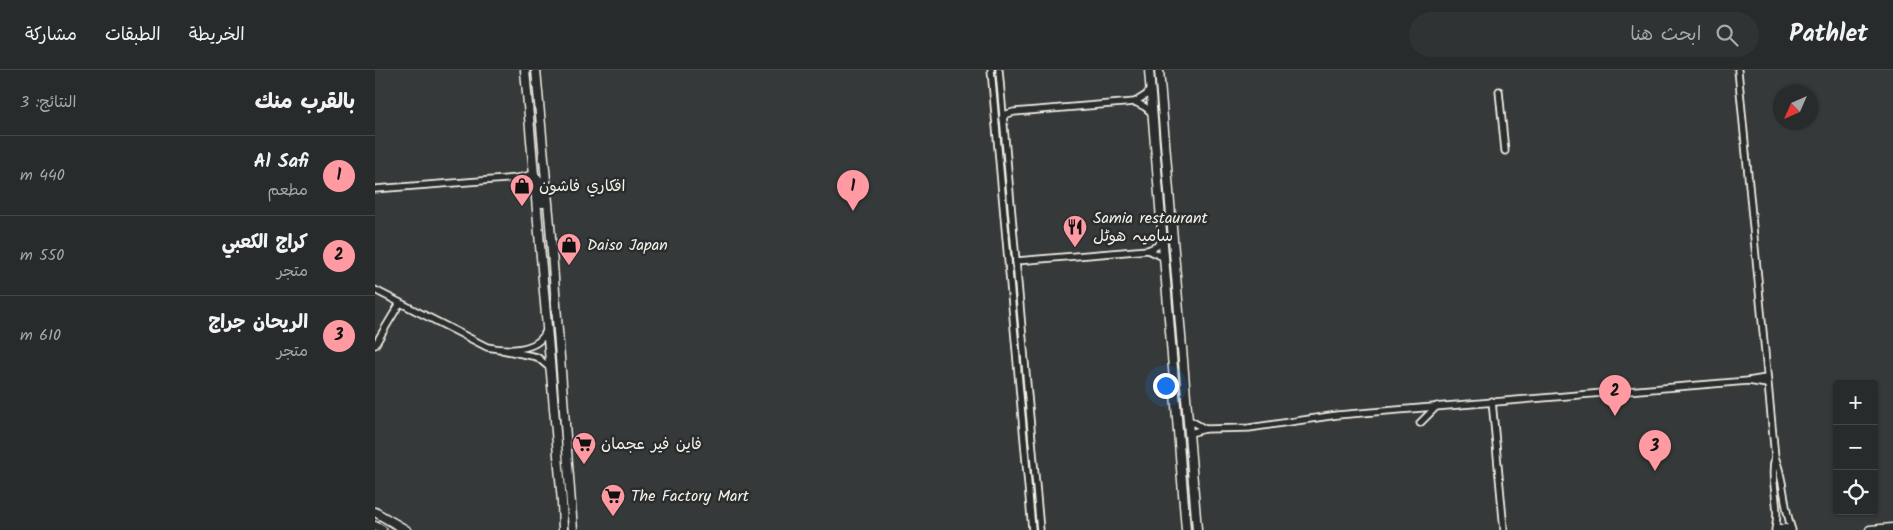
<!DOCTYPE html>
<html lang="ar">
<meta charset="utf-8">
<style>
:root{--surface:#282b2b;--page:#303333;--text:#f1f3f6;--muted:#a5a7a9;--line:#444747;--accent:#ff9aa2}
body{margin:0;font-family:Kalam,"Playpen Sans Arabic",sans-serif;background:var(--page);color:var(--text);direction:rtl}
.controls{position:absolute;right:15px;bottom:15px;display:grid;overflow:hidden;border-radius:5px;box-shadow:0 1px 4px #0004}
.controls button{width:45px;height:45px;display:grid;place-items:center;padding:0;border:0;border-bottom:1px solid var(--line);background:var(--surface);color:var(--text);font:25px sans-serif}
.compass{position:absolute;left:1398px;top:15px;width:45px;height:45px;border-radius:50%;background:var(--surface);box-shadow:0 1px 4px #0004;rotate:225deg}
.you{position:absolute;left:790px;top:315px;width:18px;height:18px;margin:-12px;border:4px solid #fff;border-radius:50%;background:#1a73e8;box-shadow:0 0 0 8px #1a73e833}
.badge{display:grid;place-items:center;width:32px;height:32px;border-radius:50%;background:var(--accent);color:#111;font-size:16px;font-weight:700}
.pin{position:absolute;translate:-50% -41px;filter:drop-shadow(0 1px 2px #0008)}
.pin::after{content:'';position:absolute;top:26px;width:18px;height:15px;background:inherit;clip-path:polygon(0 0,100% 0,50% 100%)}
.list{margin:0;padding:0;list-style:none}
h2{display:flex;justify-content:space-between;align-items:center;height:65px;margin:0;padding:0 20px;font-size:21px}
h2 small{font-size:16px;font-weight:400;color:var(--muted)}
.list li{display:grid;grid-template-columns:32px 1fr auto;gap:15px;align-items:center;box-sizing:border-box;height:80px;padding:0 20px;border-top:1px solid var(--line)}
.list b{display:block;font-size:19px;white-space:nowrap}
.list p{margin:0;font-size:16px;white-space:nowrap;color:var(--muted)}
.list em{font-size:16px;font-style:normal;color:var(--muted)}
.icon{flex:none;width:28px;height:28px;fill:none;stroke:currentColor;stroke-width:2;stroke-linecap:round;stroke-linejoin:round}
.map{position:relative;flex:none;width:1518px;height:460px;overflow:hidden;direction:ltr}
header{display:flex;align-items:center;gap:30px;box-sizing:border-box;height:70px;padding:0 25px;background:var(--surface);border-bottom:1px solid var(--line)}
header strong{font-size:24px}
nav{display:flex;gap:28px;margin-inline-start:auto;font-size:18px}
.search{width:350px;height:45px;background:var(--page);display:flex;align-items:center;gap:12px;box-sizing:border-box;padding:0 18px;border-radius:28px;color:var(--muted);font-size:19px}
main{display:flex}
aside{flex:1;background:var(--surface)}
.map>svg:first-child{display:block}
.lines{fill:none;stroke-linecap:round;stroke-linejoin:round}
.minor-casing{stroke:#f4f1e8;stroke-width:9}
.secondary-casing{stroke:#f4f1e8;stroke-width:11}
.minor{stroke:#2a2d2e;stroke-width:5.5}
.secondary{stroke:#2a2d2e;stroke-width:8}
.labels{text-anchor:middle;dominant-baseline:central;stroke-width:5;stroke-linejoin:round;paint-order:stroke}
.poi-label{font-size:16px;fill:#f4f1e8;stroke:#2a2d2e;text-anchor:start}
</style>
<header>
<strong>Pathlet</strong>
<div class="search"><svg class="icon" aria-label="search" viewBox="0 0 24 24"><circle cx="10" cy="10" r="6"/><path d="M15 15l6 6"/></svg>ابحث هنا</div>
<nav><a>الخريطة</a><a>الطبقات</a><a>مشاركة</a></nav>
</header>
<main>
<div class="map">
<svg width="1518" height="460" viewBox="0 0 1518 460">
<rect width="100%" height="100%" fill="#363939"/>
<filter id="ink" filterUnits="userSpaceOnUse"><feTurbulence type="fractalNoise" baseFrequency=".02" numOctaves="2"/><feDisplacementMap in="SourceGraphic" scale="10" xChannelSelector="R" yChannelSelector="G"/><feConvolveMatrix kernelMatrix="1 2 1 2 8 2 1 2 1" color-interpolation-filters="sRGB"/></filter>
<g filter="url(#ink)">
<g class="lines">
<defs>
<g id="minor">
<path d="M616,0L657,460"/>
<path d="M624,0L665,460"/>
<path d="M1363,0L1400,387C1394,411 1406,436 1400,460"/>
<path d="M1124,21L1130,81"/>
<path d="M760,32L771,25L776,18"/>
<path d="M627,48L632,44L639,42L760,32L770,37L778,44"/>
<path d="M143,108L155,114L160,121"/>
<path d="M0,119L143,108L155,105H159"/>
<path d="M773,180L790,188"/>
<path d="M641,191L773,180L782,176L788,169"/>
<path d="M0,220L112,277C131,281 163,282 171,261"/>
<path d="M0,275L25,233"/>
<path d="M127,280L162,287L175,298"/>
<path d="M1373,311L1392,314"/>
<path d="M1117,331L1129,460"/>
<path d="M814,350L830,359"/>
<path d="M1045,353L1062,336"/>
<path d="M815,363L830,359L874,358L962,345L1373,311L1391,308"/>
<path d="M1400,387C1410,410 1408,436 1417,460"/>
</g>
<g id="secondary">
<path d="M150,0L187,432L188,460"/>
<path d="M161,0L175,155L198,460"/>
<path d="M774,0L811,460"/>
<path d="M784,0L822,460"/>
<path d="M159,105L166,113L168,133"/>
<path d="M0,442L31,460"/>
<path d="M0,456L7,460"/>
<path d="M1403,460L1410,459L1415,460"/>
<path d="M1495,460L1518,458"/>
</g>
</defs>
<use href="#minor" class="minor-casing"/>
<use href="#secondary" class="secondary-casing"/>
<use href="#minor" class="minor"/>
<use href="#secondary" class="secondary"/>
</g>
</g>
<defs>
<symbol id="shop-pin" viewBox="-11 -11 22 30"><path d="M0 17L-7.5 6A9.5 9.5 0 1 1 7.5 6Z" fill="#ff9aa2" stroke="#2a2d2e"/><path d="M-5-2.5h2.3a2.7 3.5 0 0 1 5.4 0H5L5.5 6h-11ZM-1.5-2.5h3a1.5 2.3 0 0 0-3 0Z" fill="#111"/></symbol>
<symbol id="restaurant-pin" viewBox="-11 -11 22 30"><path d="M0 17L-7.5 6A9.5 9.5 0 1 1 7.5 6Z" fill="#ff9aa2" stroke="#2a2d2e"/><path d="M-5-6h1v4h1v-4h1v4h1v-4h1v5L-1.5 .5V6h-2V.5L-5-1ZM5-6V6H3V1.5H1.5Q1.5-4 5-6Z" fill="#111"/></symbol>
<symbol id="supermarket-pin" viewBox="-11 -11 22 30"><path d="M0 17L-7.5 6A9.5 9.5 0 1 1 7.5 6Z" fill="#ff9aa2" stroke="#2a2d2e"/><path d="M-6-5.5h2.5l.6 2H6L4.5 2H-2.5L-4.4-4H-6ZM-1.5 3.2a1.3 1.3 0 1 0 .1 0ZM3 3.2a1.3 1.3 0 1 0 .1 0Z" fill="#111"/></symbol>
</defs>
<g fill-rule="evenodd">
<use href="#shop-pin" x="133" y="102" width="28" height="38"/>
<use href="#restaurant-pin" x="686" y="143" width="28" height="38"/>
<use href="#shop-pin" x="180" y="161" width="28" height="38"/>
<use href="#supermarket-pin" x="195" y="360" width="28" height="38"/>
<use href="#supermarket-pin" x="224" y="412" width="28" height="38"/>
</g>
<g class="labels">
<g class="poi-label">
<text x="164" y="116">افكاري فاشون</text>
<text x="718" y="148">Samia restaurant<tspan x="718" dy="18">سامیہ ھوٹل</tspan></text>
<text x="212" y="175">Daiso Japan</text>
<text x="226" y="374">فاين فير عجمان</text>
<text x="256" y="426">The Factory Mart</text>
</g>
</g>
</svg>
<div class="controls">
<button>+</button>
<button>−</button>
<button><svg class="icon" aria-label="locate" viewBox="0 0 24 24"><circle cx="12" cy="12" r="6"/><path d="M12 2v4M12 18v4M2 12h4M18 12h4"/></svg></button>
</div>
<svg class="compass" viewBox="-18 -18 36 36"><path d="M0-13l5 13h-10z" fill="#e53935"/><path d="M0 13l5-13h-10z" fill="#a5a7a9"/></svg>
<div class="you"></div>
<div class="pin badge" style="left:478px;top:141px">1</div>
<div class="pin badge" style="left:1240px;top:346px">2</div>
<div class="pin badge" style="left:1280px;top:401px">3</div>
</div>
<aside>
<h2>بالقرب منك<small>النتائج: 3</small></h2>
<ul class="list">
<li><span class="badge">1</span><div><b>Al Safi</b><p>مطعم</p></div><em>440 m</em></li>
<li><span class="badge">2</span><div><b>كراج الكعبي</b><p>متجر</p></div><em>550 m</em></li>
<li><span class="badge">3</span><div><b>الريحان جراج</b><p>متجر</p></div><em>610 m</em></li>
</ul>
</aside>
</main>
